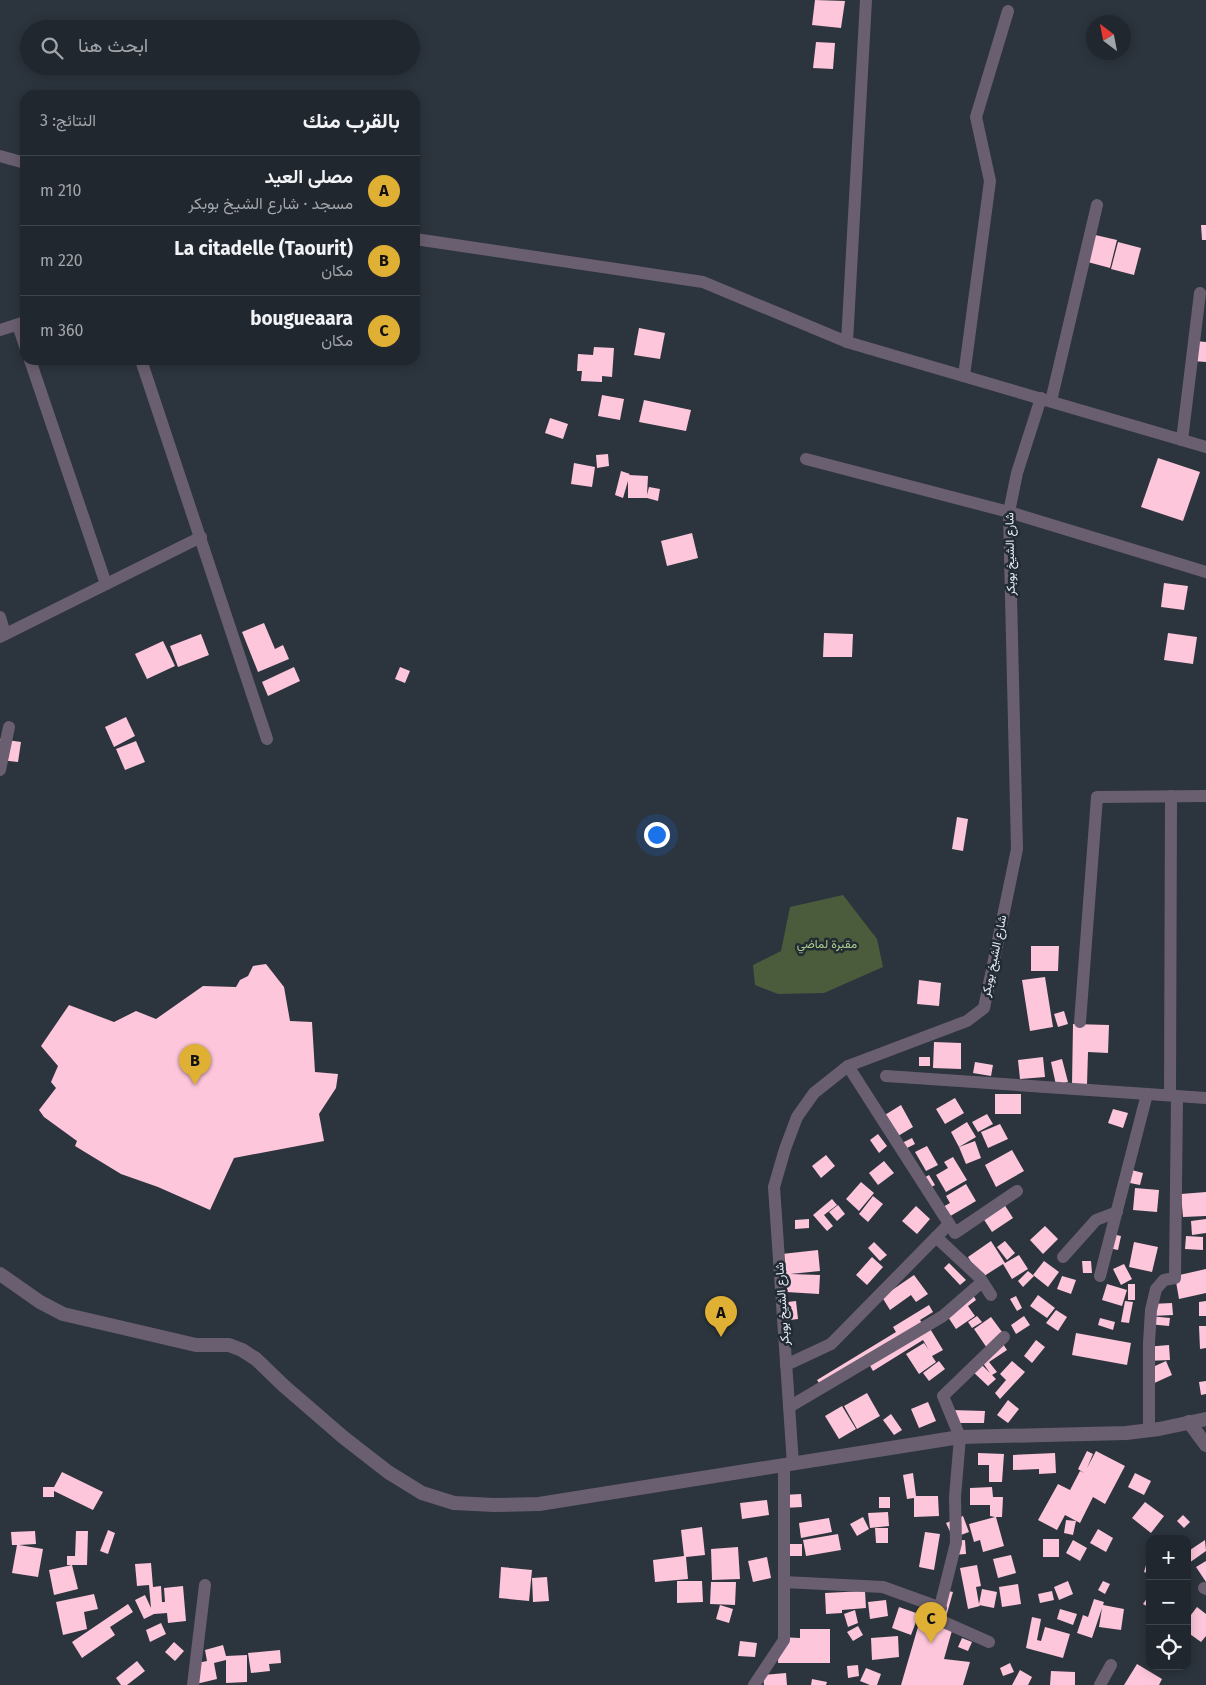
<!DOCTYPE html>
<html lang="ar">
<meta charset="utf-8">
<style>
:root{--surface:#21272e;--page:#2d333a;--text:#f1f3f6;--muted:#a2a5aa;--line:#3e444a;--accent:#dfb034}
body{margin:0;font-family:"Fira Sans",Vazirmatn,sans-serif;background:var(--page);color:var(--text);direction:rtl}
.controls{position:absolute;right:15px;bottom:15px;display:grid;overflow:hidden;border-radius:10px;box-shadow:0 2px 12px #0003}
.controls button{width:45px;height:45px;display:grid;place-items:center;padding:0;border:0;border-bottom:1px solid var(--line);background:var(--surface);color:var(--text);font:25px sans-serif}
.compass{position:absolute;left:1086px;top:15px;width:45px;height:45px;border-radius:50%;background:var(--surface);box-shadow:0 2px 12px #0003;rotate:328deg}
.you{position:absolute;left:656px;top:834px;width:18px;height:18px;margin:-12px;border:4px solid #fff;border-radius:50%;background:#1a73e8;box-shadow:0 0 0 8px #1a73e833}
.badge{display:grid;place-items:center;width:32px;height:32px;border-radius:50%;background:var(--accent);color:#111;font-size:16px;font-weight:700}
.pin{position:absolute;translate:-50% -41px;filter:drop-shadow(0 1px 2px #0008)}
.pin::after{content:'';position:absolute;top:26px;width:18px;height:15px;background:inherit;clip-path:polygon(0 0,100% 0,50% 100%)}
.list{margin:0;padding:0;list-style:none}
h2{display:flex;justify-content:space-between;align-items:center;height:65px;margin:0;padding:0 20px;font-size:21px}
h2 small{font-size:16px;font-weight:400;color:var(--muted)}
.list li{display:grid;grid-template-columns:32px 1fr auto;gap:15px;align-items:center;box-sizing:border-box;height:70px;padding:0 20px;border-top:1px solid var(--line)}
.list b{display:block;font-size:19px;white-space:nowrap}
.list p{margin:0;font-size:16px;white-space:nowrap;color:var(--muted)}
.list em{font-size:16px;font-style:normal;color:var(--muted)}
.icon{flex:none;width:28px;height:28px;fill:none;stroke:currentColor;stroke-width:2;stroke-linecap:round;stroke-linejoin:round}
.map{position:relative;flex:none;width:1206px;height:1685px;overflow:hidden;direction:ltr}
.search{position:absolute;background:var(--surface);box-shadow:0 2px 12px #0003;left:20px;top:20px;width:400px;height:55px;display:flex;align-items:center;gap:12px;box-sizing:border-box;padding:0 18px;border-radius:28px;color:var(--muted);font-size:19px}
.panel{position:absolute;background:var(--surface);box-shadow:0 2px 12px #0003;left:20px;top:90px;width:400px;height:275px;border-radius:15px;direction:rtl}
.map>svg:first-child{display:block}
.green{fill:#4b5c3c}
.building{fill:#fdc6db}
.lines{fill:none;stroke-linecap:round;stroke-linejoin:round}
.minor{stroke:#6a5f70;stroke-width:12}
.tertiary{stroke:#6a5f70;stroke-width:14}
.labels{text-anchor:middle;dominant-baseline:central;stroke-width:5;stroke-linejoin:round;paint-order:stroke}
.street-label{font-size:12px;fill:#eaeff5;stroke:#222a33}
.park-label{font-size:12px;fill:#accf8c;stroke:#222a33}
</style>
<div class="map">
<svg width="1206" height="1685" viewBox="0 0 1206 1685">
<rect width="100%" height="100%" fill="#2c343d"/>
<path class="green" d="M843,895L877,939L883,967L824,993L778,994L755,985L753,965L781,951L790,907Z"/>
<g class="building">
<path d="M815,0L845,1L841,28L812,25Z"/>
<path d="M816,42L835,43L833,69L813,68Z"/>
<path d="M1201,225H1206V240H1202Z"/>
<path d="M1091,234L1117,240L1110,268L1084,261Z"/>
<path d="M1118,242L1141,248L1134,275L1111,269Z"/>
<path d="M639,328L665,333L660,359L634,355Z"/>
<path d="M1195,341L1206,342V362L1193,361Z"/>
<path d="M594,347L614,348L612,377L602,376V382L581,381L582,371H577L578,354L593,355Z"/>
<path d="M602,395L624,399L620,420L598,416Z"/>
<path d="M644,400L691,410L686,431L639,422Z"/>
<path d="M550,418L568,424L563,439L545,433Z"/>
<path d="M608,454L609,466L597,468L596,455Z"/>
<path d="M1158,458L1200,472L1183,521L1141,507Z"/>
<path d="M574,463L595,467L592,487L571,484Z"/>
<path d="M621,471L630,474L629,475L648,476L647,495L649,487L660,489L658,501L647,498H628V481L623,498L615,495Z"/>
<path d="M692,533L698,558L667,566L661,541Z"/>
<path d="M1164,583L1188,586L1184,610L1161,607Z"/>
<path d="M264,623L275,649L283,645L289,659L258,672L242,632Z"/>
<path d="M824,633L853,634L852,657H823Z"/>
<path d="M1168,633L1197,637L1193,664L1164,660Z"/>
<path d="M201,634L209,655L178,667L170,646Z"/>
<path d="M163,641L175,666L147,679L135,654Z"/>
<path d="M294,667L300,681L268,696L262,682Z"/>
<path d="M400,667L410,671L405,683L395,679Z"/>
<path d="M126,717L135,736L114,747L105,727Z"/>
<path d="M0,739L21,742L18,762L0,760Z"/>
<path d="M136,741L145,762L125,770L116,749Z"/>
<path d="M957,817L968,819L963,851L952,849Z"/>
<path d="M1031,946H1059L1058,971H1031Z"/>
<path d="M266,964L284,987L290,1021L312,1022L315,1072L338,1074L336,1088L319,1114L324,1141L234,1158L210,1210L158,1187L121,1174L75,1146L77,1141L44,1117L39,1110L56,1088L51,1082L58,1066L41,1046L69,1005L114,1022L136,1011L156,1019L203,986L236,987L240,980L248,976L253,966Z"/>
<path d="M1045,977L1053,1027L1030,1031L1022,980Z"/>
<path d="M919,980L941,983L939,1006L917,1004Z"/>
<path d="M1064,1011L1068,1024L1058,1027L1054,1014Z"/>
<path d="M1073,1024L1109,1025L1108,1053L1088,1052L1087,1085H1072Z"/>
<path d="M934,1042L961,1043V1069L933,1068Z"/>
<rect x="919" y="1057" width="11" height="9"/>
<path d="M1043,1057L1045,1077L1020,1079L1018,1060Z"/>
<path d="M1062,1059L1068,1082L1056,1085L1051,1062Z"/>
<path d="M975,1062L993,1065L991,1076L973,1073Z"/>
<rect x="995" y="1094" width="26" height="20"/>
<path d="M955,1098L964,1113L945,1124L936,1109Z"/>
<path d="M901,1105L913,1127L893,1139L880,1118Z"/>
<path d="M1113,1109L1128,1113L1123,1128L1108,1123Z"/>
<path d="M987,1114L993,1124L978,1132L972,1122Z"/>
<path d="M967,1122L976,1137L959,1147L951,1132Z"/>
<path d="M1000,1124L1008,1139L988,1148L981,1132Z"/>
<path d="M878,1134L887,1146L879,1153L870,1140Z"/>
<path d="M912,1138L915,1144L905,1149L902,1143Z"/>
<path d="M975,1141L981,1158L966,1164L959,1147Z"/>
<path d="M927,1146L938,1165L926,1171L915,1152Z"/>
<path d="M1012,1150L1024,1171L996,1187L985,1165Z"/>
<path d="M826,1155L835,1166L821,1178L812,1166Z"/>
<path d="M953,1157L967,1180L946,1192L936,1175L948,1168L944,1162Z"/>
<path d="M884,1161L894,1173L878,1185L869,1173Z"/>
<path d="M1128,1169L1143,1173L1140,1185L1125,1182Z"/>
<path d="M929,1175L935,1185L928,1189L922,1179Z"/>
<path d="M861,1182L874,1193L859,1211L846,1199Z"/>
<path d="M966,1184L976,1201L947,1218L941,1208L950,1203L946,1196Z"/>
<path d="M1135,1188L1159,1190L1157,1212L1133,1210Z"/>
<path d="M1206,1192V1216L1183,1217L1181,1194Z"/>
<path d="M873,1196L883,1204L868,1222L859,1214Z"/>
<path d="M832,1199L837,1205L824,1215L833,1226L827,1231L813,1215Z"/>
<path d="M1002,1201L1013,1218L992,1232L981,1215Z"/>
<path d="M838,1205L845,1214L837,1221L829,1212Z"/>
<path d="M916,1206L930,1219L917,1234L902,1221Z"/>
<path d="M809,1219V1228L795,1229V1220Z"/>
<path d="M1206,1219V1233L1192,1235L1191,1221Z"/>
<path d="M1045,1226L1058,1239L1043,1254L1030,1240Z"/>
<path d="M1107,1233L1121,1236L1118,1250L1104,1247Z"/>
<path d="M1186,1236L1203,1237V1250L1185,1249Z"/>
<path d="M991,1241L1005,1263L1019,1255L1028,1269L1012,1279L1003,1264L981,1278L968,1257Z"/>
<path d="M1005,1241L1015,1253L1007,1260L997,1247Z"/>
<path d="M874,1242L887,1255L880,1261L868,1248Z"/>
<path d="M1134,1242L1158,1247L1152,1272L1129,1267Z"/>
<path d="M818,1250L820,1271L790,1274L820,1275L819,1294L786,1292L787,1274H784L782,1254Z"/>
<path d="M872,1257L883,1267L867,1285L856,1275Z"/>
<path d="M1044,1261L1059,1272L1048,1287L1033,1275Z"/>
<path d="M1082,1261H1091L1092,1273H1083Z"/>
<path d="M949,1263L966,1280L960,1285L944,1268Z"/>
<path d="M1124,1264L1132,1279L1121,1285L1113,1269Z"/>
<path d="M1206,1269V1293L1179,1299L1175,1276Z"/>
<path d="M1028,1271L1034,1276L1023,1287L1018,1281Z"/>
<path d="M914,1275L928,1294L916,1302L911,1295L890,1310L882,1297Z"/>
<path d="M1062,1276L1076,1280L1071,1294L1057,1289Z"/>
<path d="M1107,1284L1127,1290L1122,1306L1102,1300Z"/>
<rect x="1128" y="1284" width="7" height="16"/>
<path d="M973,1295L976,1300L968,1306L975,1316L956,1329L946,1314Z"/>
<path d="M1038,1295L1055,1308L1047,1318L1030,1306Z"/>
<path d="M1016,1296L1022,1308L1017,1311L1010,1299Z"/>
<path d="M796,1301L798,1319L790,1320L788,1302Z"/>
<path d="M1125,1301L1133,1302L1129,1323L1121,1322Z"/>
<path d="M1206,1301V1316H1199V1302Z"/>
<path d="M1172,1303L1173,1315L1152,1316L1151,1304Z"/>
<path d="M929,1305L933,1312L920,1320L924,1326L823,1389L817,1380L896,1332L893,1327Z"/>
<path d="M1056,1310L1067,1317L1058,1331L1046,1323Z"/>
<path d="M977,1316L982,1322L972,1328L968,1322Z"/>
<path d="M1024,1316L1030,1325L1016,1334L1011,1325Z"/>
<path d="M1149,1316L1170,1318L1169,1326L1148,1324Z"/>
<path d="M991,1317L1005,1336L987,1348L974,1329Z"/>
<path d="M1100,1318L1115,1322L1113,1330L1098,1325Z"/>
<path d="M1199,1326H1206V1348L1200,1349Z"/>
<path d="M929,1327L943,1350L932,1356L936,1362L919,1374L906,1354L924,1343L929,1350L923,1340L873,1371L869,1364Z"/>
<path d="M1076,1333L1131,1343L1127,1365L1072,1355Z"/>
<path d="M1036,1340L1045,1347L1032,1363L1024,1356Z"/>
<path d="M1003,1344L1007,1350L989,1362L997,1372L992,1375L996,1379L988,1386L970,1369L978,1361L990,1373L980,1359Z"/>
<path d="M1169,1345L1170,1360L1146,1361L1145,1347Z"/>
<path d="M939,1361L945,1369L929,1381L923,1373Z"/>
<path d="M1012,1361L1025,1372L1000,1399L995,1393L1006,1380L1000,1374Z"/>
<path d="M1166,1361L1172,1375L1150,1385L1144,1371Z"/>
<path d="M1206,1381V1394L1201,1395L1199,1382Z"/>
<path d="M867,1393L880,1416L857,1429L844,1406Z"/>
<path d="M1008,1400L1019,1409L1008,1423L997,1415Z"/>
<path d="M928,1402L936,1421L919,1428L911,1409Z"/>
<path d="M842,1406L856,1429L839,1439L825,1416Z"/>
<path d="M951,1410L985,1411L984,1423H951Z"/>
<path d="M891,1414L902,1430L894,1435L883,1420Z"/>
<path d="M1087,1451L1093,1454L1087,1468L1096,1451L1125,1466L1105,1504L1093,1497L1080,1523L1065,1515L1057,1530L1038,1520L1058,1484L1070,1490L1080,1471L1084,1473L1078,1469Z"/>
<path d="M978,1453L1004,1454L1002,1482H989V1465H978Z"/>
<path d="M1055,1453L1056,1473L1039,1474V1469L1013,1470V1455Z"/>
<path d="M62,1472L103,1492L93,1510L54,1491V1497H43V1487H54Z"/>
<path d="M913,1473L916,1496H938L939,1516L914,1517V1498L907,1499L903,1475Z"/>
<path d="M1135,1473L1151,1481L1144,1495L1128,1487Z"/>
<path d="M992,1487L993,1497H1003L1002,1517H996L1004,1546L983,1552L980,1540L974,1542L969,1524L995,1517L990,1516V1505H970V1488Z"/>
<path d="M801,1494L802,1507L784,1508L783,1495Z"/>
<rect x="879" y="1497" width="11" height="11"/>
<path d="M767,1500L769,1515L742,1519L740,1503Z"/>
<path d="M1145,1502L1164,1516L1151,1533L1132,1518Z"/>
<path d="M888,1512L889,1526L870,1528L868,1513Z"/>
<path d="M1183,1515L1190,1522L1184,1528L1177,1521Z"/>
<path d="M963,1516L969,1532L953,1538L946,1523Z"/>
<path d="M863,1517L869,1529L857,1536L850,1524Z"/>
<path d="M829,1518L832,1532L801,1538L799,1523Z"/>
<path d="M1066,1520L1076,1521L1073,1535L1064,1533Z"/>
<path d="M702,1527L705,1555L686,1557L688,1579L655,1582L653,1560L684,1556L681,1530Z"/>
<path d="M875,1528H888V1543H876Z"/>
<path d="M1098,1529L1113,1538L1106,1552L1090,1543Z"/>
<path d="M108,1530L115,1533L108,1554L100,1551Z"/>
<path d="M35,1531L36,1544L19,1545L43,1549L38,1577L12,1573L17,1545H12L11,1532Z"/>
<path d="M76,1531H88L87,1565H72L78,1589L54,1595L49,1570L72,1565H67V1556H75Z"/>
<path d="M925,1532L940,1534L934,1570L919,1567Z"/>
<path d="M838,1534L841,1550L806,1556L803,1540Z"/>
<rect x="1043" y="1539" width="16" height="18"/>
<path d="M965,1540L966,1554L952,1555V1541Z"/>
<path d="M1073,1540L1087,1548L1080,1561L1066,1553Z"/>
<path d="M1205,1540L1206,1551L1189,1563L1187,1560V1552Z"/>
<path d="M787,1544H802V1556H788Z"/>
<path d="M738,1547L740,1579L712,1580L711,1549Z"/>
<path d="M1011,1555L1016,1573L998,1578L993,1559Z"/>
<path d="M1149,1555H1150V1574L1144,1572Z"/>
<path d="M767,1557L771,1578L753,1582L748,1561Z"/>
<path d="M1206,1561V1582L1196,1567Z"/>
<path d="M151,1563L153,1587L161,1586L162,1602H165L164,1588L183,1586L186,1621L168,1623L167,1613L154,1614L144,1619L135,1600L145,1595L151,1608L149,1585L137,1586L135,1564Z"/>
<path d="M977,1565L981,1586L976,1587L979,1604L982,1589L997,1592L994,1608L979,1605L980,1606L968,1609L960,1568Z"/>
<path d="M501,1567L532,1570L529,1601L499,1598Z"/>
<path d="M547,1577L549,1601L533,1602L532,1578Z"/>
<path d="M677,1581H702L703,1602L677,1603Z"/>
<path d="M1068,1581L1073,1594L1059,1600L1054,1587Z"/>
<path d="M1103,1581L1110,1584L1105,1594L1098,1590Z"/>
<path d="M711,1582H736L735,1605L710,1604Z"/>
<path d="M1018,1584L1021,1604L1002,1607L999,1587Z"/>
<path d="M944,1590L953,1592L946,1617L937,1614Z"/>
<path d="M865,1591L866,1608L842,1610V1613L826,1614L825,1593Z"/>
<path d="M1052,1591L1054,1600L1040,1603L1038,1594Z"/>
<path d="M94,1594L98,1609L84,1612L87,1629L63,1635L56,1602Z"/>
<path d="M1150,1594V1608L1143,1604Z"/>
<path d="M1094,1599L1104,1602L1103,1605L1124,1609L1121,1630L1099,1627L1102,1608L1092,1638L1077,1633L1083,1615L1088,1617Z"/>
<path d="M886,1600L888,1616L870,1619L868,1602Z"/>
<path d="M128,1604L133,1612L110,1627L115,1635L82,1658L72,1642Z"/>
<path d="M720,1605L733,1609L729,1623L716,1619Z"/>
<path d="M899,1607L919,1614L911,1635L892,1628Z"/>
<path d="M1197,1607L1206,1614V1636L1201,1642L1187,1632V1620Z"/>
<path d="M1060,1609L1077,1614L1073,1625L1057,1619Z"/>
<path d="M855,1610L858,1623L848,1627L844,1614Z"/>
<path d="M1032,1617L1041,1619L1037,1640L1041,1641L1045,1627L1070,1634L1063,1658L1026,1648Z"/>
<path d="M920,1620L953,1627L944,1659L970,1662L963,1685H901Z"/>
<path d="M161,1623L166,1634L150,1642L146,1630Z"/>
<path d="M858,1626L863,1635L853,1641L847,1632Z"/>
<path d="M800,1629H830V1663H778L779,1637L800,1638Z"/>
<path d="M898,1636L899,1657L872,1660L871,1638Z"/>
<path d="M962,1638L972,1642L968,1651L958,1647Z"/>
<path d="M740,1641L757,1643L755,1657L738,1656Z"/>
<path d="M174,1642L184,1651L175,1661L165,1652Z"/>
<path d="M223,1645L226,1656L247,1655V1682L226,1683V1660L214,1663L217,1679L196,1684L192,1664L207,1661L205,1650Z"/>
<path d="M280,1650L281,1663L269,1664L270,1671L251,1673L248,1653Z"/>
<path d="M137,1661L145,1671L127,1685H121L116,1678Z"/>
<path d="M1010,1663L1014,1672L1003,1676L1000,1668Z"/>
<path d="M1137,1664L1162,1679L1159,1685H1124Z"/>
<path d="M858,1665L859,1676L848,1678L847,1666Z"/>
<path d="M866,1668L881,1674L877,1685H870L860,1681Z"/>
<path d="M1020,1670L1032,1677L1028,1685H1012Z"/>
<path d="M1051,1671L1075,1672V1685H1050Z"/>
<path d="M786,1673L787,1685H764L763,1675Z"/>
<path d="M812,1679L827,1682L826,1685H811Z"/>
</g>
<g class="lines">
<g class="minor">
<path d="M0,156L25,163"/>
<path d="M415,239L703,282L847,342L1206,447"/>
<path d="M18,325L25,346"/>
<path d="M0,330L25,322"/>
<path d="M847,342L866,0"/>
<path d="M30,360L106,584"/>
<path d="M141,360L267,739"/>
<path d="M964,376L990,181L976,117L1008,11"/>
<path d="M1051,401L1097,205"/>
<path d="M1182,440L1200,293"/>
<path d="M806,459L1009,512L1206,572"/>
<path d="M0,617L5,634"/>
<path d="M0,637L201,537"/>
<path d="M0,770L9,727"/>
<path d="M1080,1022L1097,797L1206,796"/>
<path d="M848,1066L955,1233L1017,1191"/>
<path d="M886,1076L1206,1098"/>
<path d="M1170,1095L1171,796"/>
<path d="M936,1237L980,1278L991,1295"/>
<path d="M1063,1257L1096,1220L1117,1212"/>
<path d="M1100,1276L1147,1094"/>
<path d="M786,1365L831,1344L949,1224"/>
<path d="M789,1407L943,1316L982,1282"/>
<path d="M1149,1430V1343L1151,1310L1156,1289L1164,1280L1175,1278L1177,1096"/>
<path d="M793,1464L774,1187L785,1149L797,1117L814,1093L848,1066L967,1021L984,1008L1017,849L1009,512L1017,473L1041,398"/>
<path d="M784,1582L883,1587L941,1608"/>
<path d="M1204,1588L1206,1589"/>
<path d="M989,1642L937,1619L956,1543L955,1497L960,1437L943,1396L1004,1337"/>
<path d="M193,1685L205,1585"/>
<path d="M754,1685L784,1640V1466"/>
<path d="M1100,1685L1111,1665"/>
</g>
<g class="tertiary">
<path d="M0,1274L40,1302L63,1314L196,1345H229L242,1350L256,1359L284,1386L343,1437L388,1472L422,1493L454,1503L494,1505L539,1504L960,1437L1126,1433L1159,1429L1206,1419"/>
<path d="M1189,1422L1206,1445"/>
</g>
</g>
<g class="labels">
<g class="street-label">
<text transform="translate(1010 554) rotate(-91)">شارع الشيخ بوبكر</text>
<text transform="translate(994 956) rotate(-78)">شارع الشيخ بوبكر</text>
<text transform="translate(782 1304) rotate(-94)">شارع الشيخ بوبكر</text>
</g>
<g class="park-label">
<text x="827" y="944">مقبرة لماضي</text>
</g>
</g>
</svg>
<div class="controls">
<button>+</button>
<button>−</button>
<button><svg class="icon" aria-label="locate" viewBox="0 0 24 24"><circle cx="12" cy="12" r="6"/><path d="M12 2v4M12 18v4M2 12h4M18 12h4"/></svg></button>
</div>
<svg class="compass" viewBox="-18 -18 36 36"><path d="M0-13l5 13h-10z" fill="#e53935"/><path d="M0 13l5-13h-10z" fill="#a2a5aa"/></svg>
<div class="you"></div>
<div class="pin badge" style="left:721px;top:1337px">A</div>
<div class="pin badge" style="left:195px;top:1085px">B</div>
<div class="pin badge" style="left:931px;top:1643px">C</div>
<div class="search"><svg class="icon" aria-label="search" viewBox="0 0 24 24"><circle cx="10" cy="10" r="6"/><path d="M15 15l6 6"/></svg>ابحث هنا</div>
<section class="panel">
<h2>بالقرب منك<small>النتائج: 3</small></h2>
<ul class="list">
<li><span class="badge">A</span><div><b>مصلى العيد</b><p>مسجد · شارع الشيخ بوبكر</p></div><em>210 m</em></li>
<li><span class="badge">B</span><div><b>La citadelle (Taourit)</b><p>مكان</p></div><em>220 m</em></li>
<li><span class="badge">C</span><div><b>bougueaara</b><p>مكان</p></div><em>360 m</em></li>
</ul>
</section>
</div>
